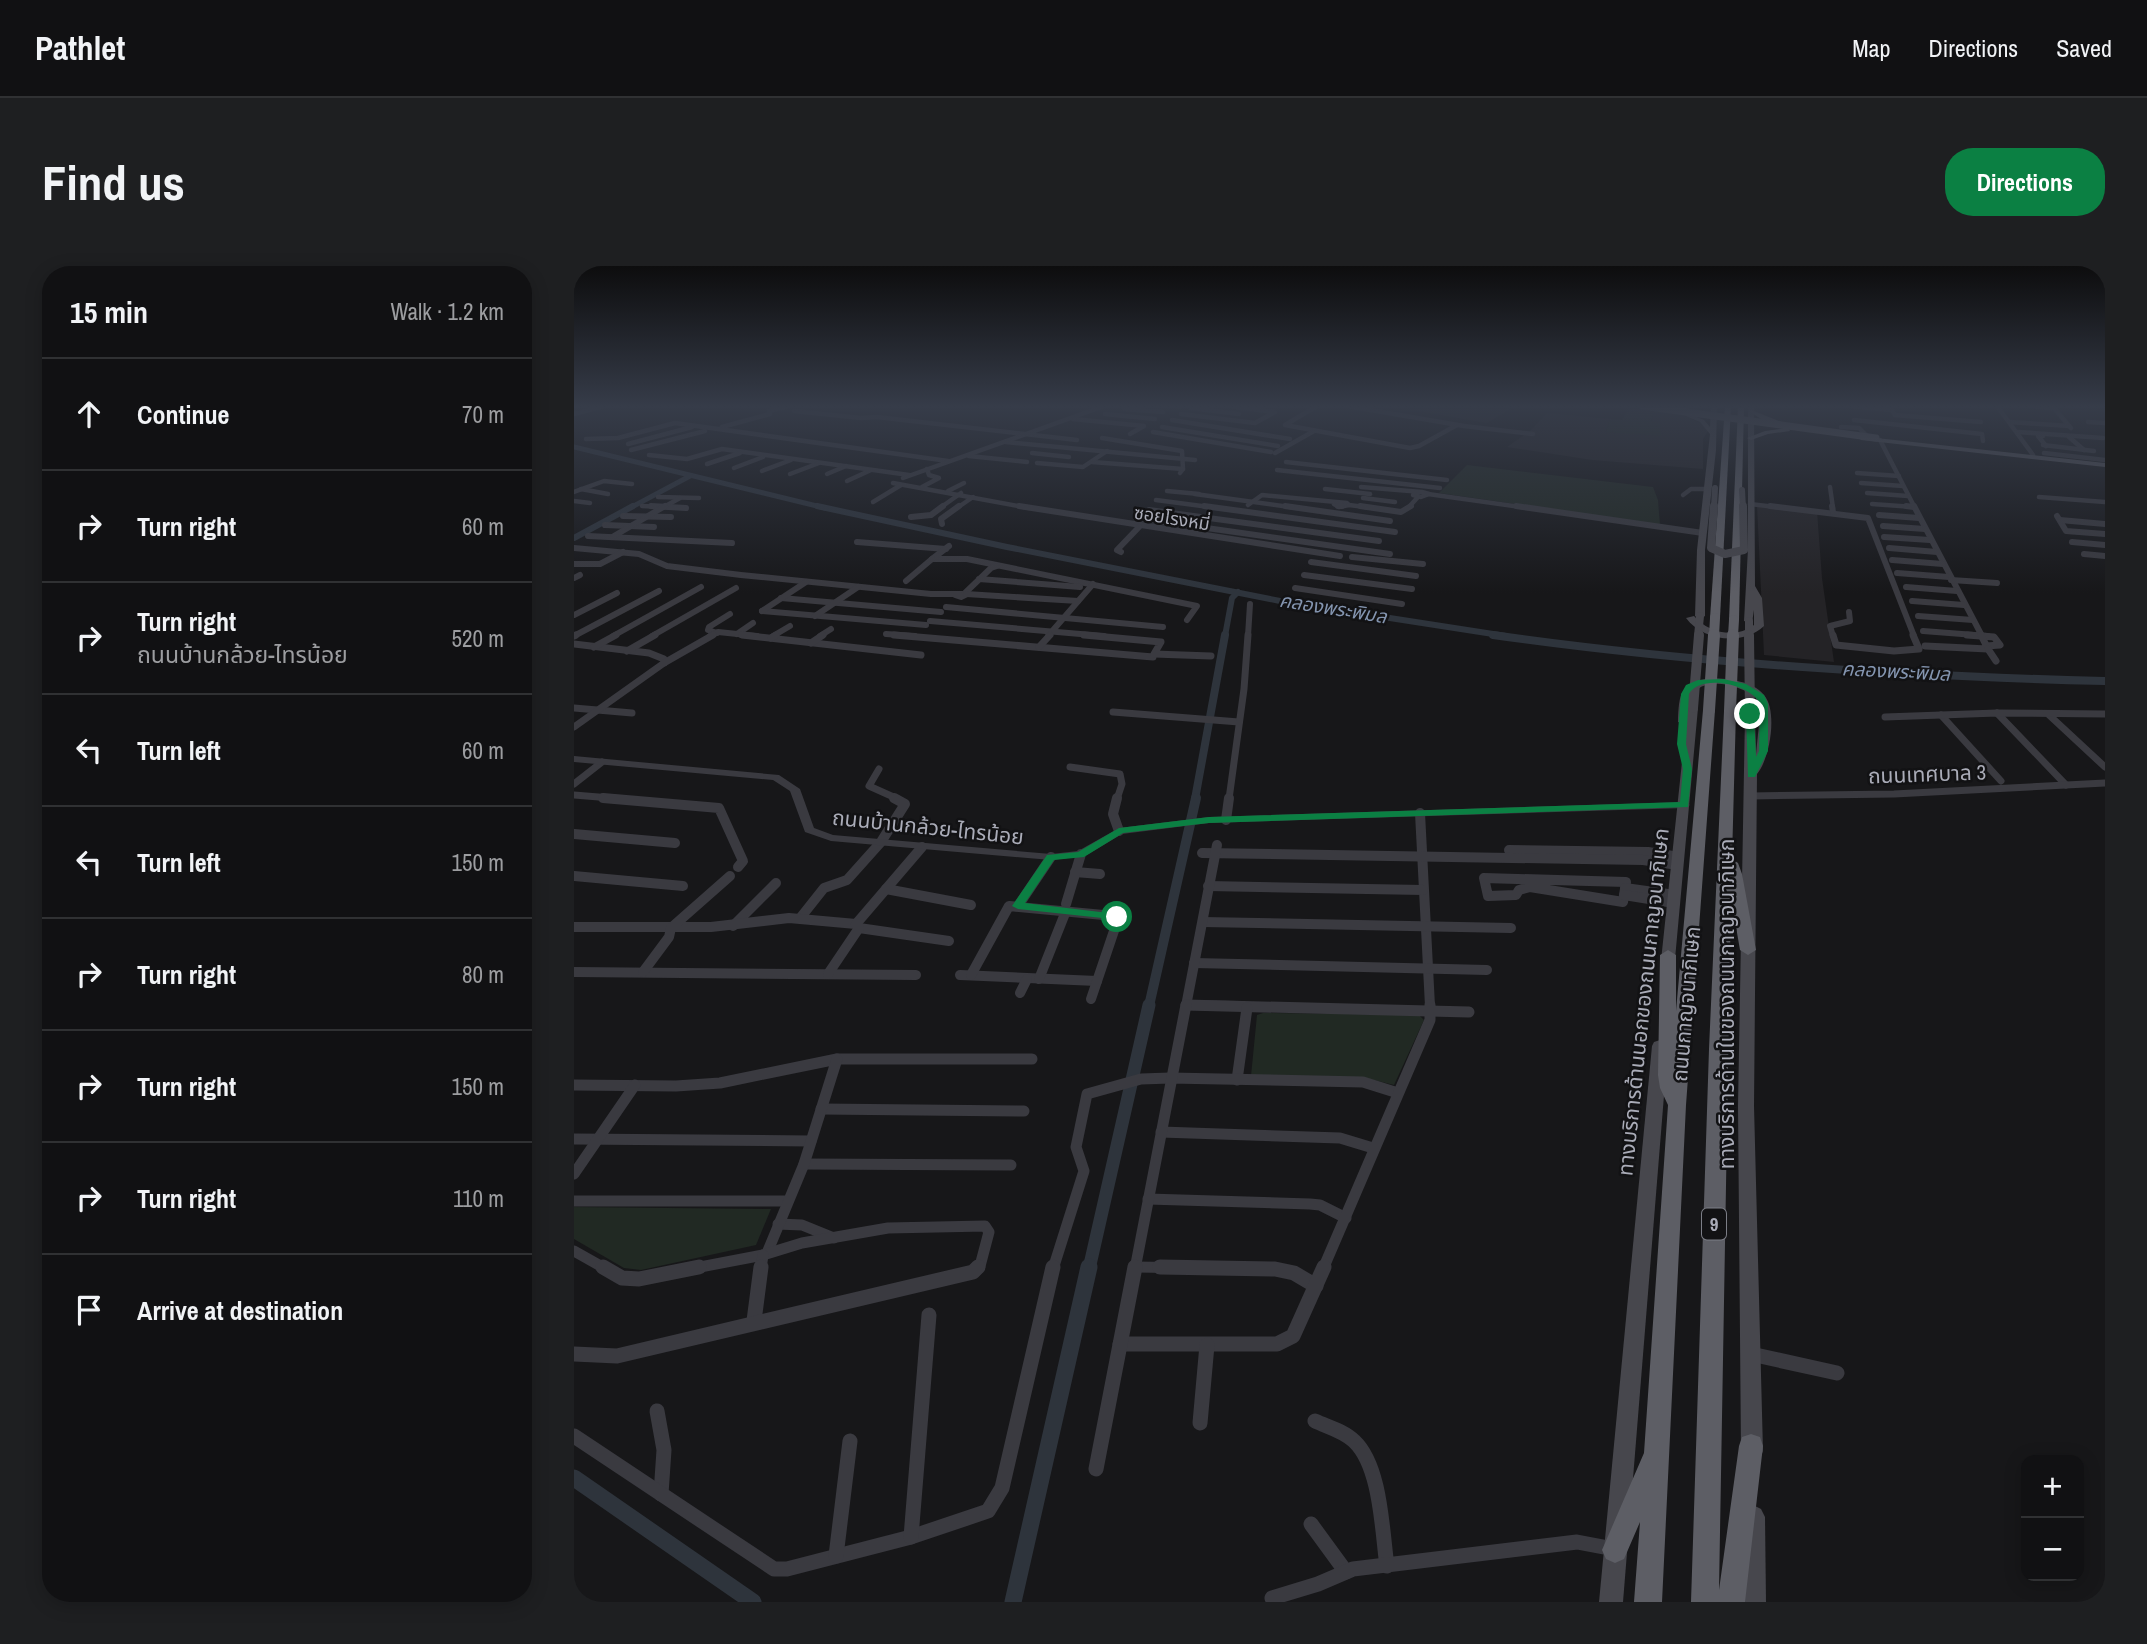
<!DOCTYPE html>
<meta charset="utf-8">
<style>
:root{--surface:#111113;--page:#1e1f21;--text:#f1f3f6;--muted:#9c9da0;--line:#303133;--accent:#0b8043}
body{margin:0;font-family:"Archivo Narrow","Noto Sans Thai",sans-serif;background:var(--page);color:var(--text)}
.controls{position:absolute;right:21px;bottom:21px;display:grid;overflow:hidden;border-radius:14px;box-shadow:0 4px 18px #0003}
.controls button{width:63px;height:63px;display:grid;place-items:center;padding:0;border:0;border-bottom:2px solid var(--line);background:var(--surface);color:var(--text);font:35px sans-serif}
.stop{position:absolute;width:21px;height:21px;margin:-16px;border:5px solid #0b8043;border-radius:50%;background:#fff}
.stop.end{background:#0b8043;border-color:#fff;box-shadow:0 2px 7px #0008}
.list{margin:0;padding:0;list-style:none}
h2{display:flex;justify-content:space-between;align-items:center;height:91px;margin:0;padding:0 28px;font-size:30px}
h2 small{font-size:23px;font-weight:400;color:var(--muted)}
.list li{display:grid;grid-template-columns:46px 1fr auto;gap:21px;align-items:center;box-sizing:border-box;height:112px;padding:0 28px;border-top:2px solid var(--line)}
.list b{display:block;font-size:26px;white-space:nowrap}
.list p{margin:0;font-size:23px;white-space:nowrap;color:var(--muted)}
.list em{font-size:23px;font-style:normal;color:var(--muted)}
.icon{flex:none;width:38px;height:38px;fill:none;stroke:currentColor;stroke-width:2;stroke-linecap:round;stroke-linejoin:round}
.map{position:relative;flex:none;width:1531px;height:1336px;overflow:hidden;border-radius:28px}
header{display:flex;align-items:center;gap:42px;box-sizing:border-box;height:98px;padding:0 35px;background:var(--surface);border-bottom:2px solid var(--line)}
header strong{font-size:33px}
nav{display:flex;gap:38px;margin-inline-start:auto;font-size:24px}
.intro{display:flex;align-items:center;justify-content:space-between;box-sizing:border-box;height:168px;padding:0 42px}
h1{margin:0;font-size:49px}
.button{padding:18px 32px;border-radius:28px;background:var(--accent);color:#fff;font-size:24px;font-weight:700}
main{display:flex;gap:42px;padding:0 42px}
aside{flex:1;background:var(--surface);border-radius:28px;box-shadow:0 4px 18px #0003}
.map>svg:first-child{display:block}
.built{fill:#242326}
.green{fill:#212923}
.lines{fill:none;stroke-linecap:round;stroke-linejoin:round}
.canal-far5{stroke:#2e343c;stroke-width:5}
.canal-far4{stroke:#2e343c;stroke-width:6}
.canal-far3{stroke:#2e343c;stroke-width:8}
.canal-far2{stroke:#2e343c;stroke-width:10}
.canal-far1{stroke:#2e343c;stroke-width:13}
.canal{stroke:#2e343c;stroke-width:17}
.minor-far5{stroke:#3a3a40;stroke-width:4.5}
.minor-far4{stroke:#3a3a40;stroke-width:6}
.minor-far3{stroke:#3a3a40;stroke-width:7}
.minor-far2{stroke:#3a3a40;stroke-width:10}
.minor-far1{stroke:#3a3a40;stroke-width:11}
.minor{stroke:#3a3a40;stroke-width:15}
.tertiary{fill:#3a3a40;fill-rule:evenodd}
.secondary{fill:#47474d;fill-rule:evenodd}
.primary{fill:#55555c;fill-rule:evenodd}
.trunk{fill:#5d5e65;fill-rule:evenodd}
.secondary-bridge-far2{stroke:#47474d;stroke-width:6}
.secondary-bridge-far1{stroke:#47474d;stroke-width:8}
.secondary-bridge{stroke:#47474d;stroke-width:10}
.primary-bridge{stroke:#55555c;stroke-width:7}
.trunk-bridge-far1{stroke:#5d5e65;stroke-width:10}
.trunk-bridge{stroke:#5d5e65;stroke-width:12}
.route{fill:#0b8043}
.labels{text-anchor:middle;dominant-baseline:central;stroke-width:5;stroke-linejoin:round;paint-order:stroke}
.far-street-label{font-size:18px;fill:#aaacb8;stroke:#121214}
.far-water-label{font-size:19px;font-style:italic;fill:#8495b0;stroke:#121214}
.shield{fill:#121214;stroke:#7c7e87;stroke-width:2}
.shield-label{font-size:19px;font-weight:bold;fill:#aaacb8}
.street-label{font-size:21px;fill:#aaacb8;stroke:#121214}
</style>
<header>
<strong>Pathlet</strong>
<nav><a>Map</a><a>Directions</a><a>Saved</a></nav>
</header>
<div class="intro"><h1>Find us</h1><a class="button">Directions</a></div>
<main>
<aside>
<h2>15 min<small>Walk · 1.2 km</small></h2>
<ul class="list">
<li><svg class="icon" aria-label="ahead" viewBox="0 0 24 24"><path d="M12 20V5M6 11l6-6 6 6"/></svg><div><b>Continue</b></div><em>70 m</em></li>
<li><svg class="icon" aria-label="right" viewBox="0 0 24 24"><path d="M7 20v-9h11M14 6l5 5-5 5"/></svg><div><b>Turn right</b></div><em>60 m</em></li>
<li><svg class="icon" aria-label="right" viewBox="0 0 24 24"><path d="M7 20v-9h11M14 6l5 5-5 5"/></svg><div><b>Turn right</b><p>ถนนบ้านกล้วย-ไทรน้อย</p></div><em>520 m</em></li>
<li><svg class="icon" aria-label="left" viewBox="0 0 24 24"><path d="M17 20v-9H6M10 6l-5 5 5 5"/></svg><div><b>Turn left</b></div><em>60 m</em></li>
<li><svg class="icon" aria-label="left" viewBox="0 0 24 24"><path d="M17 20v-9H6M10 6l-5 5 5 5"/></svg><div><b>Turn left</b></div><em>150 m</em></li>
<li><svg class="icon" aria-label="right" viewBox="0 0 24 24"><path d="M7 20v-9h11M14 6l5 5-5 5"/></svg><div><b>Turn right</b></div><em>80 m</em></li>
<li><svg class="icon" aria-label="right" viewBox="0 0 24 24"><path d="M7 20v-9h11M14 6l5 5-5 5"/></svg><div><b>Turn right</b></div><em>150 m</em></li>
<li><svg class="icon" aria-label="right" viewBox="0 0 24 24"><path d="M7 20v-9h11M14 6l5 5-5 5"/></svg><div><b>Turn right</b></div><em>110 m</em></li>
<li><svg class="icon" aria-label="arrive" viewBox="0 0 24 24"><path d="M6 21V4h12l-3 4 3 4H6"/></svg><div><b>Arrive at destination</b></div></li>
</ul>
</aside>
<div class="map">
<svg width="1531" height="1336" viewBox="0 0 1531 1336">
<rect width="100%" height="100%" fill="#171719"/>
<g class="built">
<path d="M816,140H941L913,157Z"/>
<path d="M1055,140L1106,148L1129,158L1134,165L1129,173V203L1018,194L933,181L956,165L973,147L1036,153L1032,166L1077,156L1079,148L1053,145Z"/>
<path d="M1183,239L1243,245L1248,312L1260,396L1190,389Z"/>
</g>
<g class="green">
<path d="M1053,145L1079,148L1077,155L1086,157L1087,170L1032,166L1036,153L1048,154Z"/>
<path d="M893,199L1079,221L1084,234L1086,259L865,227Z"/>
<path d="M689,747L845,749L850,754L820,819L792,812L677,810L683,749Z"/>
<path d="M0,941L197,943L182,979L67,1004L50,1002L0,973Z"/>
</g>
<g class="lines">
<g class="canal-far5">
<path d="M0,181L251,242"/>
<path d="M56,242L116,210"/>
</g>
<g class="canal-far4">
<path d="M243,240L433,281L706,335L932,370"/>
<path d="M0,272L59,240"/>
<path d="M651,370L658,332L664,326"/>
</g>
<g class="canal-far3">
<path d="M919,369C1121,398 1326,410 1531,415"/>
<path d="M621,533L651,369"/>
</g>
<path class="canal-far2" d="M575,740L622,532"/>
<path class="canal-far1" d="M515,1003L575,739"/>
<g class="canal">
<path d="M0,1212L179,1336"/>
<path d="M439,1336L515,1001"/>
</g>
<g class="minor-far5">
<path d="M602,140L605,141"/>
<path d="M743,140L711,159L836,182L845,180L883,159"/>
<path d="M773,140L890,160L959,168"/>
<path d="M1276,140L1318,144L1321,149L1407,156"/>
<path d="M1423,140L1459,189"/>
<path d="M1456,140L1479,142"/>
<path d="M1478,140L1497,162"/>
<path d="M617,142L665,148"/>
<path d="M550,143L589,146"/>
<path d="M195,145L214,140"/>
<path d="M220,145L287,152L303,151L503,174"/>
<path d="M0,148L30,140"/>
<path d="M531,148L581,153"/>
<path d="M607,148L681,157L701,146L655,140"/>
<path d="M499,153L570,160L556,168"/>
<path d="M598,154L716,173"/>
<path d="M1280,154L1408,168L1409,175"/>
<path d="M1436,156L1495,160"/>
<path d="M1514,156L1531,157"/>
<path d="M148,161L196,148"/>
<path d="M588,161L704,180"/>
<path d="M1267,161L1285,162L1292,169"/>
<path d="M579,166L697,186"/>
<path d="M1444,166L1529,172"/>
<path d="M1469,170H1464L1472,180"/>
<path d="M1495,171L1510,184"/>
<path d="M528,172L608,185L609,203L606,207"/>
<path d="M12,173L44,172L101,157L374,195"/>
<path d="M1306,174L1341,242"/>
<path d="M432,176L621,194"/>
<path d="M54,178L118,161"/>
<path d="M1469,179L1520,185"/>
<path d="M57,184L131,165"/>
<path d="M458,187L495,191"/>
<path d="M701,187L740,165"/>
<path d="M1470,187L1531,194"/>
<path d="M75,189L113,193L148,183L335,209"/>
<path d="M395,190L453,196"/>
<path d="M518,196L609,203"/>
<path d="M712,196L873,214"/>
<path d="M463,197L509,201L533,185"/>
<path d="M133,198L166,187"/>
<path d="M160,202L189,191"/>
<path d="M703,204L866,222"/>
<path d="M188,205L217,194"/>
<path d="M1283,207L1325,210"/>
<path d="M216,208L245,197"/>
<path d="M253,208L272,200"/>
<path d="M329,212L530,140"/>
<path d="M273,215L297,204"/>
<path d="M319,217L455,242"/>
<path d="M1287,217L1329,220"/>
<path d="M348,221L365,212L355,209L353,203"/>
<path d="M787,221L848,226L855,228L847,231L839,229L841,226"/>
<path d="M1256,221L1259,242"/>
<path d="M7,223L34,228"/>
<path d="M751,223L796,228"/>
<path d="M374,225L390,217"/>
<path d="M593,225L625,228"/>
<path d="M0,226L30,215L58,218"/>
<path d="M1293,227L1334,230"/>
<path d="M621,228L723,242"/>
<path d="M854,228L954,242"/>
<path d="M1109,229L1117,223H1133"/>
<path d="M84,231L125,232"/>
<path d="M1465,231L1531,236"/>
<path d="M789,232L821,236"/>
<path d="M582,234L643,242"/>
<path d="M0,235L16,237"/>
<path d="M299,236L327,219"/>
<path d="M1176,238L1211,242"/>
<path d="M1298,238L1340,241"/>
<path d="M674,239L688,229L773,237L775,239L765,241L760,238L762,237"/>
<path d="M775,239L799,242"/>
<path d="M68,240L112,242"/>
<path d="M88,242L106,232"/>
<path d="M366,242L387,227"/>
<path d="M383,242L399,231"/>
<path d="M834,242L844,231"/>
</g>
<g class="minor-far4">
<path d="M77,240L112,242"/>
<path d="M445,240L766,290"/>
<path d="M630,240L821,266"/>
<path d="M711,240L816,255"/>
<path d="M764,240H768"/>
<path d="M786,240L827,246L837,240"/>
<path d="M942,240L1129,267"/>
<path d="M1196,240L1294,252L1340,370"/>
<path d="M1258,240L1259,246"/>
<path d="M1332,240L1340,241"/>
<path d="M1340,240L1408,370"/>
<path d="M575,244L805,275"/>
<path d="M1305,249L1345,252"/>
<path d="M49,250L97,251"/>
<path d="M1483,250L1492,265L1531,268"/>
<path d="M337,251L357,249L369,240"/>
<path d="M562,252L816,288"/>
<path d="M1486,254L1531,258"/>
<path d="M368,258L367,253L385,240"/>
<path d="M31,259L80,261"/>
<path d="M1309,260L1351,263"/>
<path d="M14,270L158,277"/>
<path d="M40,270L91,240"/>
<path d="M1310,271L1356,274"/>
<path d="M283,276L372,283"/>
<path d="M1498,276L1531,279"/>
<path d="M375,280L358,293H393L623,340L613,354"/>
<path d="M0,282L65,288L93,300L167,309L357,328H393L387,331L381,329"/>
<path d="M1315,282L1363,286"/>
<path d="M547,286L543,284L565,261"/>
<path d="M1510,288L1531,290"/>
<path d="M778,291L849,298"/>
<path d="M1318,294L1369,298"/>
<path d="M737,296L842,310"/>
<path d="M0,298H26L49,286"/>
<path d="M1323,307L1375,311"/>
<path d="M730,309L838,323"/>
<path d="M0,312L6,309"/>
<path d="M405,313L506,321"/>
<path d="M1377,314L1423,317"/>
<path d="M332,315L358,293"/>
<path d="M1332,321L1383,325"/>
<path d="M721,322L828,338"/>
<path d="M391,327L417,302L423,300"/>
<path d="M392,328L504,335"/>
<path d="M207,332L367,346"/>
<path d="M1338,335L1390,339"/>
<path d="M372,341L589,361"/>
<path d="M188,345L352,359"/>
<path d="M188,345L232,316"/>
<path d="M0,349L43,327"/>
<path d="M241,350L284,321"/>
<path d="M1344,350L1399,354"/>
<path d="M356,355L530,370"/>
<path d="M1349,365L1414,370"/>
<path d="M143,367L134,364L135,361L156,348"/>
<path d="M163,368L179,357"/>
<path d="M312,368L341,370"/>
<path d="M0,370L85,325"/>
<path d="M39,370L127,321"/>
<path d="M78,370L162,322"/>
<path d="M136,370L144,366L183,370"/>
<path d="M199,370L216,360"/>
<path d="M246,370L257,363"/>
<path d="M474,370L519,318"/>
<path d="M674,370L676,338"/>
<path d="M1259,370L1256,360L1276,355L1275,346"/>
</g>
<g class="minor-far3">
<path d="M168,369L347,389"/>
<path d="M320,369L579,391"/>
<path d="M510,369L587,376L580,388L637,390"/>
<path d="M1259,369L1262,379L1320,385L1345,383L1339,369"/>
<path d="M1393,369L1420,371L1426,379L1412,380"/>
<path d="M0,370L2,369"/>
<path d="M197,372L202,369"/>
<path d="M237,377L249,369"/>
<path d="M0,378L75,387L90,393V397"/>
<path d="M1351,380L1414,383L1407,369"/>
<path d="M20,381L42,369"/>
<path d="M465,381L476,369"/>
<path d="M1414,383L1422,395"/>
<path d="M53,385L81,369"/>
<path d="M0,442L58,447"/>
<path d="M539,446L665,456"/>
<path d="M1423,447L1492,519"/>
<path d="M1367,449L1427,515"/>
<path d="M1475,449L1531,501"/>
<path d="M1311,451L1423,447L1531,448"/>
<path d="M0,461L90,397L139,369"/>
<path d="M496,501L546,508L548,518L543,533"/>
<path d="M305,503L295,520L324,533"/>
<path d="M0,518L28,496"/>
<path d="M0,529L49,533"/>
<path d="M1176,530L1320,528L1531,517"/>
<path d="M655,533L670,423L674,369"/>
</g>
<g class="minor-far2">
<path d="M29,532L145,542L169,595L164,601"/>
<path d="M543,532L539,548L545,565"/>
<path d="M846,547L856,740"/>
<path d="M652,554L655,532"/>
<path d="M0,568L101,577"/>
<path d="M935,584L1074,586L1105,591"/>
<path d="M628,587L1069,594L1104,599"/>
<path d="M501,606L526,608"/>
<path d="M0,610L109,620"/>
<path d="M910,612L1052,616L1049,636L956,621L945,624L942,629L914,630Z"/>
<path d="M634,620L849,624"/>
<path d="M1051,622L1101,629"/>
<path d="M312,623L397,639"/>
<path d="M1050,629L1100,637"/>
<path d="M492,638L507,588"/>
<path d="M444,640L477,591"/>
<path d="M227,651L250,622L273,614L307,576L331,538L320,532"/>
<path d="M629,656L937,662"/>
<path d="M159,660L202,617"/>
<path d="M0,661H137L215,652L282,658"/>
<path d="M285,662L375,675"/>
<path d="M620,697L913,704"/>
<path d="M0,706L342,709"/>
<path d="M69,706L95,671L97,662L156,610"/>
<path d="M254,708L285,662L282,658L348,581"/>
<path d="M386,709L523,715"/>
<path d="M397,709L435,640L540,650L544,653L517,733"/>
<path d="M465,713L492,645"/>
<path d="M446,727L453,713"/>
<path d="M612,739L665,740"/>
<path d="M612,740L643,579"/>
</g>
<g class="minor-far1">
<path d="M612,739L895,746"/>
<path d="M663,814L673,742"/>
<path d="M0,819L102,820L146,817L263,793H458"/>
<path d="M247,843L450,845"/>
<path d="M587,866L766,872L799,882"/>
<path d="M0,873L237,875"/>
<path d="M230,898L437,899"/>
<path d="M0,908L61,819"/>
<path d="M574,933L736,938L746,939L772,952"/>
<path d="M0,935H214"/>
<path d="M204,958L228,959L260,972"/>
<path d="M0,985L32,1003"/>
<path d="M193,987L230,898L263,793"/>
<path d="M561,1001L702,1003"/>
<path d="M116,1003L189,989L228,977L314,962L411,960L415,966L406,1000L402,1003"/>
<path d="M187,1003L189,989"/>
<path d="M479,1003L510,905L502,881L513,828L567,813L596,812L789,816L824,827"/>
<path d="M561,1003L612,739"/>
<path d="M749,1003L856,754V739"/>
</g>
<g class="minor">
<path d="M29,1001L48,1012L65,1013L125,1001"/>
<path d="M586,1001L701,1003L720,1007L742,1020"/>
<path d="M180,1055L187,1001"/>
<path d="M546,1078H703L719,1070L750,1001"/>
<path d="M0,1088L43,1090L399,1006L404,1001"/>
<path d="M1177,1088L1263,1107"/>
<path d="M83,1145L90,1184L87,1228"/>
<path d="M741,1155C754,1161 770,1165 780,1175C807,1200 808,1265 813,1300"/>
<path d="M626,1157L633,1079"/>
<path d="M0,1170L200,1303H213L337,1271L414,1245L428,1222L479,1001"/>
<path d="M522,1203L561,1001"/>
<path d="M737,1258L772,1306"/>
<path d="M337,1271L355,1049"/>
<path d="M262,1290L276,1175"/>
<path d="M698,1332L744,1318L779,1303L1003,1276L1040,1283"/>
</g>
<path class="tertiary" d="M0,490L205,509L226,523L240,562L259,569L477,588L504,585L545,562L635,551L1111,536L1116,539L1111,542L635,557L548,568L511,590L477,594L257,575L231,566L216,525L199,514L0,496Z"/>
<g class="secondary">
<path d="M1129,140L1103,145L1100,143Z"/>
<path d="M1137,140H1143L1142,184L1131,284V350L1126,353L1121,350L1123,284L1136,168L1126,156L1107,148L1110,146L1130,154L1136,161Z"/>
<path d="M1174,140H1180L1181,320L1188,332L1190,360C1169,380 1129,375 1112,352L1120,350C1134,367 1162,373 1180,359V344L1178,357L1170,355L1174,283Z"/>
<path d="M1138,412C1155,413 1179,415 1190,429C1204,445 1196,493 1183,508L1180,840L1189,1185L1186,1193L1178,1196L1170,1193L1167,1185L1164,840L1171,448L1176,445L1181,448L1182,488L1185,458L1182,432C1164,416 1117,407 1115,441L1119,439L1124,442L1100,704L1093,709L1086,704L1112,458L1104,456C1105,427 1106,416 1138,412Z"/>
<path d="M1086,774L1092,776L1094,780L1049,1336H1025L1078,780L1080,776Z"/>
<path d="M1179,1239L1187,1243L1191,1251L1192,1336H1168L1167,1251L1171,1243Z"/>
</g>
<g class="primary">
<path d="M1175,143L1215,159L1212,161L1190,155L1175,145Z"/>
<path d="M1214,162L1216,165L1194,168L1177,174L1173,172L1191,165Z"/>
<path d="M1284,170L1531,197V201L1287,174Z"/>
</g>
<g class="trunk">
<path d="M1151,140H1157L1146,352L1141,355L1136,352Z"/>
<path d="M1164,140H1170L1165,354L1160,357L1155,354Z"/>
<path d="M1135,440L1141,444L1112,839L1088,1336H1060L1066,1256L1050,1293L1041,1297L1032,1293L1028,1284L1070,1187L1094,839L1086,822L1084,809L1086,689L1094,684L1102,689V745L1129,444Z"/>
<path d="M1156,441L1162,445L1158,593L1164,597L1168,608L1182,684L1174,689L1166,684L1157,632L1145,1324L1165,1180L1168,1171L1177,1168L1186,1171L1189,1180L1171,1336H1117L1135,783L1150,445Z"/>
</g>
<g class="secondary-bridge-far2">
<path d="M1168,224L1169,242"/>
<path d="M1140,242L1141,222"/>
</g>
<g class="secondary-bridge-far1">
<path d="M1140,240L1137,282L1151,288L1170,284L1169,240"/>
<path d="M1175,355V370"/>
<path d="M1124,370L1126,350"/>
</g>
<g class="secondary-bridge">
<path d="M1175,369L1176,448"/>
<path d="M1119,442L1125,369"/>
</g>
<path class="primary-bridge" d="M1068,140L1302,172"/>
<g class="trunk-bridge-far1">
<path d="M1140,370L1141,352"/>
<path d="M1159,370L1160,354"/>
</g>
<g class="trunk-bridge">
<path d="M1135,444L1140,369"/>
<path d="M1156,445L1159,369"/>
</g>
</g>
<linearGradient id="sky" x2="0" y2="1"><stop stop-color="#0d0d0e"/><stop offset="0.43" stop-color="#363c49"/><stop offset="1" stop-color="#363c49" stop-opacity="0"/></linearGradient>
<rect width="1531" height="327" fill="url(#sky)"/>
<path class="route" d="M1149,413L1172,418L1190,429L1194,438V485L1181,511H1174L1172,448L1176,445L1180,448L1182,491L1185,485L1186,438C1178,418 1126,407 1115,428L1112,478L1118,503L1114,541L635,557L549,567L510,591L480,594L451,637L543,648L548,651L547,654L444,643L438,640L473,589L504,586L545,562L635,551L1106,536L1109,503L1103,478L1107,428L1112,419L1124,414Z"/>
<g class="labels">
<g class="far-street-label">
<text transform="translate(598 252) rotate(9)">ซอยโรงหมี่</text>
</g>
<g class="far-water-label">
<text transform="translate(759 342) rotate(9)">คลองพระพิมล</text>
<text transform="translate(1322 405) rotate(3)">คลองพระพิมล</text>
</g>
<rect class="shield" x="1128" y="942.5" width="24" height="31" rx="5"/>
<g class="shield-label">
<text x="1140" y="958">9</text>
</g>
<g class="street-label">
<text transform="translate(1353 508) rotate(-2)">ถนนเทศบาล 3</text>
<text transform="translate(354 561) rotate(6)">ถนนบ้านกล้วย-ไทรน้อย</text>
<text transform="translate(1069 736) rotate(-84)">ทางบริการด้านนอกของถนนกาญจนาภิเษก</text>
<text transform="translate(1112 738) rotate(-85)">ถนนกาญจนาภิเษก</text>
<text transform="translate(1152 738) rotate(-90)">ทางบริการด้านในของถนนกาญจนาภิเษก</text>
</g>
</g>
</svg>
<div class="controls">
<button>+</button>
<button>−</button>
</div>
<div class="stop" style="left:543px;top:651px"></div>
<div class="stop end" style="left:1176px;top:448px"></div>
</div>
</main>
